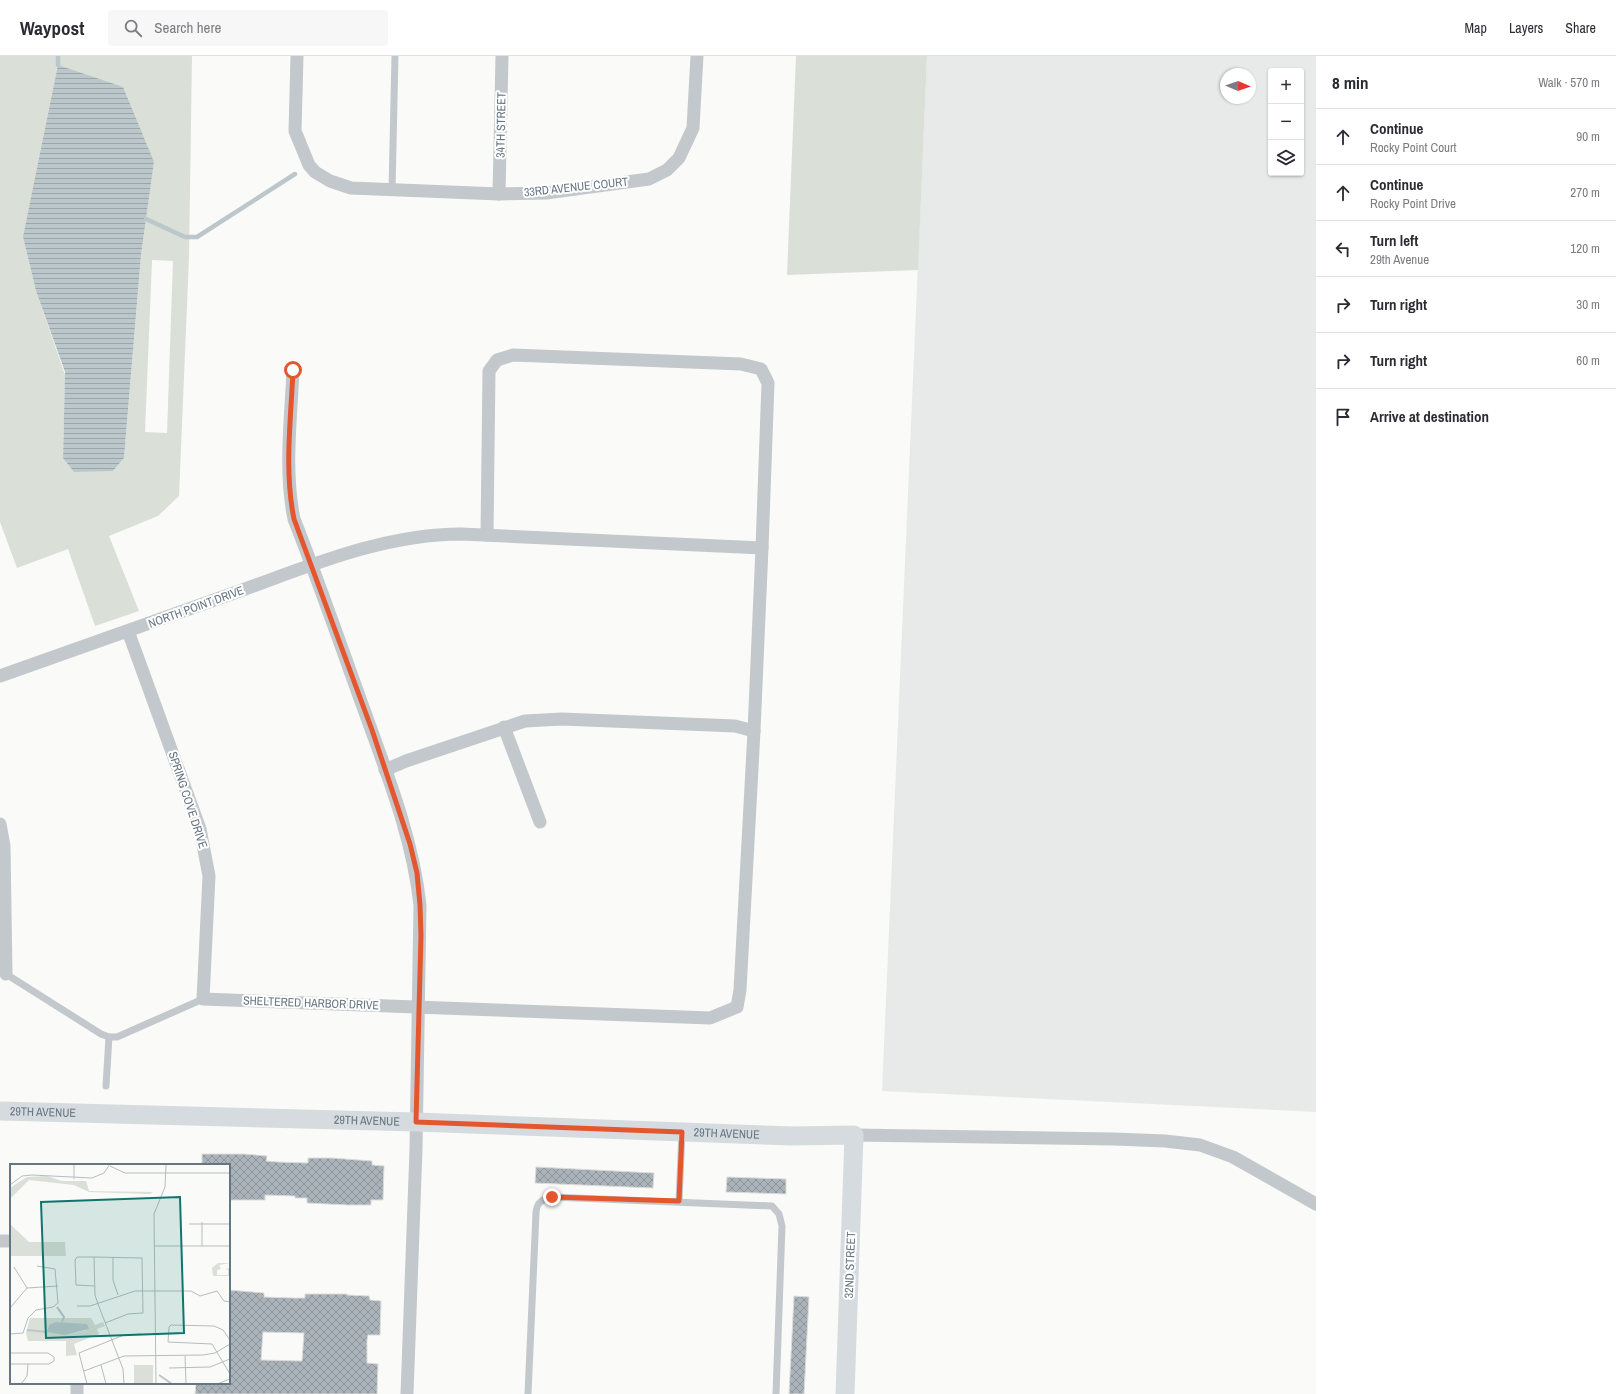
<!DOCTYPE html>
<meta charset="utf-8">
<style>
:root{--surface:#fff;--page:#f7f7f7;--text:#2b2b33;--muted:#7c7c81;--line:#e1e1e2}
body{margin:0;font-family:"Archivo Narrow",sans-serif;background:var(--page);color:var(--text)}
.controls{position:absolute;right:12px;top:12px;display:grid;overflow:hidden;border-radius:4px;box-shadow:0 1px 3px #0004}
.controls button{width:36px;height:36px;display:grid;place-items:center;padding:0;border:0;border-bottom:1px solid var(--line);background:var(--surface);color:var(--text);font:20px sans-serif}
.compass{position:absolute;left:1220px;top:12px;width:36px;height:36px;border-radius:50%;background:var(--surface);box-shadow:0 1px 3px #0004;rotate:92deg}
.stop{position:absolute;width:12px;height:12px;margin:-9px;border:3px solid #e4572e;border-radius:50%;background:#fff}
.stop.end{background:#e4572e;border-color:#fff;box-shadow:0 1px 4px #0008}
.list{margin:0;padding:0;list-style:none}
h2{display:flex;justify-content:space-between;align-items:center;height:52px;margin:0;padding:0 16px;font-size:17px}
h2 small{font-size:13px;font-weight:400;color:var(--muted)}
.list li{display:grid;grid-template-columns:26px 1fr auto;gap:12px;align-items:center;box-sizing:border-box;height:56px;padding:0 16px;border-top:1px solid var(--line)}
.list b{display:block;font-size:15px;white-space:nowrap}
.list p{margin:0;font-size:13px;white-space:nowrap;color:var(--muted)}
.list em{font-size:13px;font-style:normal;color:var(--muted)}
.icon{flex:none;width:22px;height:22px;fill:none;stroke:currentColor;stroke-width:2;stroke-linecap:round;stroke-linejoin:round}
.map{position:relative;flex:none;width:1316px;height:1338px;overflow:hidden}
header{display:flex;align-items:center;gap:24px;box-sizing:border-box;height:56px;padding:0 20px;background:var(--surface);border-bottom:1px solid var(--line)}
header strong{font-size:19px}
nav{display:flex;gap:22px;margin-inline-start:auto;font-size:14px}
.search{width:280px;height:36px;background:var(--page);display:flex;align-items:center;gap:10px;box-sizing:border-box;padding:0 14px;border-radius:4px;color:var(--muted);font-size:15px}
main{display:flex}
aside{flex:1;background:var(--surface)}
.map>svg:first-child{display:block}
.built{fill:#e8e9e9;fill-rule:evenodd}
.grass{fill:#dadfd7;fill-rule:evenodd}
.water{fill:url(#water-rules)}
.lines{fill:none;stroke-linecap:round;stroke-linejoin:round}
.stream{stroke:#bbc7cb;stroke-width:4.5}
.building{fill:url(#building-cross-hatch);stroke:#dcdcda;fill-rule:evenodd}
.lane{stroke:#c3c8cc;stroke-width:7}
.street{stroke:#c3c8cc;stroke-width:13}
.secondary{stroke:#d6dbdf;stroke-width:19}
.route{stroke:#e4572e;stroke-width:5}
.labels{text-anchor:middle;dominant-baseline:central;stroke-width:4;stroke-linejoin:round;paint-order:stroke}
.street-label{font-size:12px;fill:#657683;stroke:#fff}
.inset-river{fill:none;stroke:#bbc7cb;stroke-width:2}
.inset-road{fill:none;stroke:#b5bdc2;stroke-width:1}
.view{fill:#0f766e;fill-opacity:0.15;stroke:#0f766e;stroke-width:2}
.inset-edge{fill:none;stroke:#657683;stroke-width:2}
</style>
<header>
<strong>Waypost</strong>
<div class="search"><svg class="icon" aria-label="search" viewBox="0 0 24 24"><circle cx="10" cy="10" r="6"/><path d="M15 15l6 6"/></svg>Search here</div>
<nav><a>Map</a><a>Layers</a><a>Share</a></nav>
</header>
<main>
<div class="map">
<svg width="1316" height="1338" viewBox="0 0 1316 1338">
<defs>
<pattern id="water-rules" width="6" height="5" patternUnits="userSpaceOnUse"><rect width="6" height="5" fill="#bbc7cb"/><path d="M0 2.5h6" fill="none" stroke="#9ca6aa"/></pattern>
<pattern id="building-cross-hatch" width="8" height="8" patternUnits="userSpaceOnUse"><rect width="8" height="8" fill="#aab3b9"/><path d="M0 0l8 8M0 8l8-8" fill="none" stroke="#8e969c"/></pattern>
</defs>
<rect width="100%" height="100%" fill="#fafaf8"/>
<path class="built" d="M927,0H1316V1056L882,1035ZM1271,15H1301V117H1271ZM1226,18H1250V42H1226Z"/>
<g class="grass">
<path d="M0,0H192L189,201L179,440L158,460L109,480L139,555L95,570L68,493L17,512L0,466ZM154,105L141,199L124,402L113,415L63,402L65,319L36,235L23,181ZM152,204L173,205L167,377L145,376Z"/>
<path d="M796,0H927L918,214L787,219Z"/>
</g>
<path class="water" d="M58,9L123,31L154,106L141,199L124,402L113,415L74,416L63,402L65,316L36,235L23,181Z"/>
<g class="lines">
<g class="stream">
<path d="M58,9V0"/>
<path d="M146,163L185,181H197L295,118"/>
</g>
</g>
<g class="building">
<path d="M202,1098H244L267,1100L266,1105L278,1106L308,1107V1102H332L372,1105V1109L384,1110L383,1144H371V1149H348L307,1147V1142H295V1140L265,1139V1144H229V1109H202Z"/>
<path d="M536,1111L654,1117L653,1132L535,1127Z"/>
<path d="M727,1121L786,1123V1138L726,1136Z"/>
<path d="M229,1234L264,1237V1241L294,1242H305V1238H347V1239L369,1240L370,1244L381,1245L380,1279H368L367,1284V1307L378,1308L377,1338H195L196,1327H229ZM263,1276L304,1277L302,1305L261,1304Z"/>
<path d="M794,1240L809,1241L804,1338H789Z"/>
</g>
<g class="lines">
<g class="lane">
<path d="M392,135L395,0"/>
<path d="M6,918L101,978L109,981H117L203,943"/>
<path d="M106,1030L109,981"/>
<path d="M679,1145L682,1076"/>
<path d="M528,1338L536,1157C537,1146 541,1144 552,1141L772,1150L779,1158L782,1170L776,1338"/>
</g>
<g class="street">
<path d="M297,0L295,75L309,109L315,116L330,125L351,132L499,138L546,137L649,123L667,114L679,102L693,72L697,0"/>
<path d="M499,138L502,0"/>
<path d="M293,314C291,363 284,414 294,463C320,529 343,596 367,662C389,723 413,784 420,849L416,1093L407,1338"/>
<path d="M487,479L489,315L497,304L513,299L741,308L761,313L768,327L762,492"/>
<path d="M0,620C78,593 156,565 234,537C307,511 383,478 461,478L762,492L754,675L740,934L737,951L710,962L203,943L209,820L200,773L128,575"/>
<path d="M504,671L540,766"/>
<path d="M385,714L406,705L525,665L562,663L735,670L754,675"/>
<path d="M0,768L4,790L6,918"/>
<path d="M854,1079L1114,1083L1165,1085L1200,1089L1233,1101L1316,1148"/>
<path d="M0,1185H11"/>
<path d="M77,1338V1327"/>
</g>
<path class="secondary" id="s1" d="M0,1055L416,1066L792,1080L854,1079L845,1338"/>
</g>
<g class="lines">
<path class="route" d="M293,314C291,363 284,414 294,463L372,674L410,788L417,817L420,849L421,880L416,1066L682,1076L679,1145L552,1141"/>
</g>
<g class="labels">
<g class="street-label">
<text transform="translate(501 69) rotate(-89)">34TH STREET</text>
<text transform="translate(576 131) rotate(-6)">33RD AVENUE COURT</text>
<text transform="translate(196 551) rotate(-20)">NORTH POINT DRIVE</text>
<text transform="translate(188 744) rotate(72)">SPRING COVE DRIVE</text>
<text transform="translate(311 947) rotate(2)">SHELTERED HARBOR DRIVE</text>
<text stroke="none"><textPath href="#s1" startOffset="43">29TH AVENUE</textPath></text>
<text stroke="none"><textPath href="#s1" startOffset="367">29TH AVENUE</textPath></text>
<text stroke="none"><textPath href="#s1" startOffset="727">29TH AVENUE</textPath></text>
<text transform="translate(850 1209) rotate(-88)">32ND STREET</text>
</g>
</g>
<g transform="translate(10 1108)">
<rect width="220" height="220" fill="#fafaf8"/>
<path d="M37,12L52,17H76L79,27L143,28L140,30L79,28L64,21L19,16L0,35V24L17,13ZM0,60L19,78H55L56,92H0ZM208,99H220L209,101L211,105L207,106V111H218V106L216,105L220,104V112H203L202,104ZM20,154H81L85,161L93,158L95,162L87,165L89,170L64,180L67,191L56,192V177H18L16,169ZM46,158L56,159L77,166L55,171ZM124,201H143V220H124Z" fill="#dadfd7" fill-rule="evenodd"/>
<path d="M46,158L77,160L79,165L55,171L37,168L39,161Z" fill="#bbc7cb"/>
<path class="inset-river" d="M47,143L54,153L52,158M17,166L37,168M149,211L162,220"/>
<path class="inset-road" d="M100,2L115,9H220M64,15V0M0,21L12,12L22,11L82,14L94,9L100,0M192,58V82M179,60H220M145,82H220M103,93V116L108,131M4,103L17,124M84,122L66,121L65,96L67,93H84M67,142H80L125,127H181L190,132L207,127L214,137L220,138M0,144L17,124L48,122M95,159L118,150L133,149L132,94L84,93L85,131L88,140L113,205L114,220M0,170L13,169L18,154L26,146L43,143L48,139L45,105L27,102M220,176L213,166L204,162L161,161L159,163L158,178L202,180L220,210M0,189H38L44,193V197L39,200H0M175,192L176,220M91,201L96,220M159,204L200,203L220,195M74,207L114,192L193,191L205,189L220,180M11,220L17,212L18,200M77,220L69,189L114,171L131,170M146,220L144,50L155,23L156,0M207,220L220,215"/>
<path class="view" d="M170,33L174,169L36,174L31,38Z"/>
<rect width="220" height="220" class="inset-edge"/>
</g>
</svg>
<div class="controls">
<button>+</button>
<button>−</button>
<button><svg class="icon" aria-label="layers" viewBox="0 0 24 24"><path d="M12 4l9 5-9 5-9-5zM3 14l9 5 9-5"/></svg></button>
</div>
<svg class="compass" viewBox="-18 -18 36 36"><path d="M0-13l5 13h-10z" fill="#e53935"/><path d="M0 13l5-13h-10z" fill="#7c7c81"/></svg>
<div class="stop" style="left:293px;top:314px"></div>
<div class="stop end" style="left:552px;top:1141px"></div>
</div>
<aside>
<h2>8 min<small>Walk · 570 m</small></h2>
<ul class="list">
<li><svg class="icon" aria-label="ahead" viewBox="0 0 24 24"><path d="M12 20V5M6 11l6-6 6 6"/></svg><div><b>Continue</b><p>Rocky Point Court</p></div><em>90 m</em></li>
<li><svg class="icon" aria-label="ahead" viewBox="0 0 24 24"><path d="M12 20V5M6 11l6-6 6 6"/></svg><div><b>Continue</b><p>Rocky Point Drive</p></div><em>270 m</em></li>
<li><svg class="icon" aria-label="left" viewBox="0 0 24 24"><path d="M17 20v-9H6M10 6l-5 5 5 5"/></svg><div><b>Turn left</b><p>29th Avenue</p></div><em>120 m</em></li>
<li><svg class="icon" aria-label="right" viewBox="0 0 24 24"><path d="M7 20v-9h11M14 6l5 5-5 5"/></svg><div><b>Turn right</b></div><em>30 m</em></li>
<li><svg class="icon" aria-label="right" viewBox="0 0 24 24"><path d="M7 20v-9h11M14 6l5 5-5 5"/></svg><div><b>Turn right</b></div><em>60 m</em></li>
<li><svg class="icon" aria-label="arrive" viewBox="0 0 24 24"><path d="M6 21V4h12l-3 4 3 4H6"/></svg><div><b>Arrive at destination</b></div></li>
</ul>
</aside>
</main>
